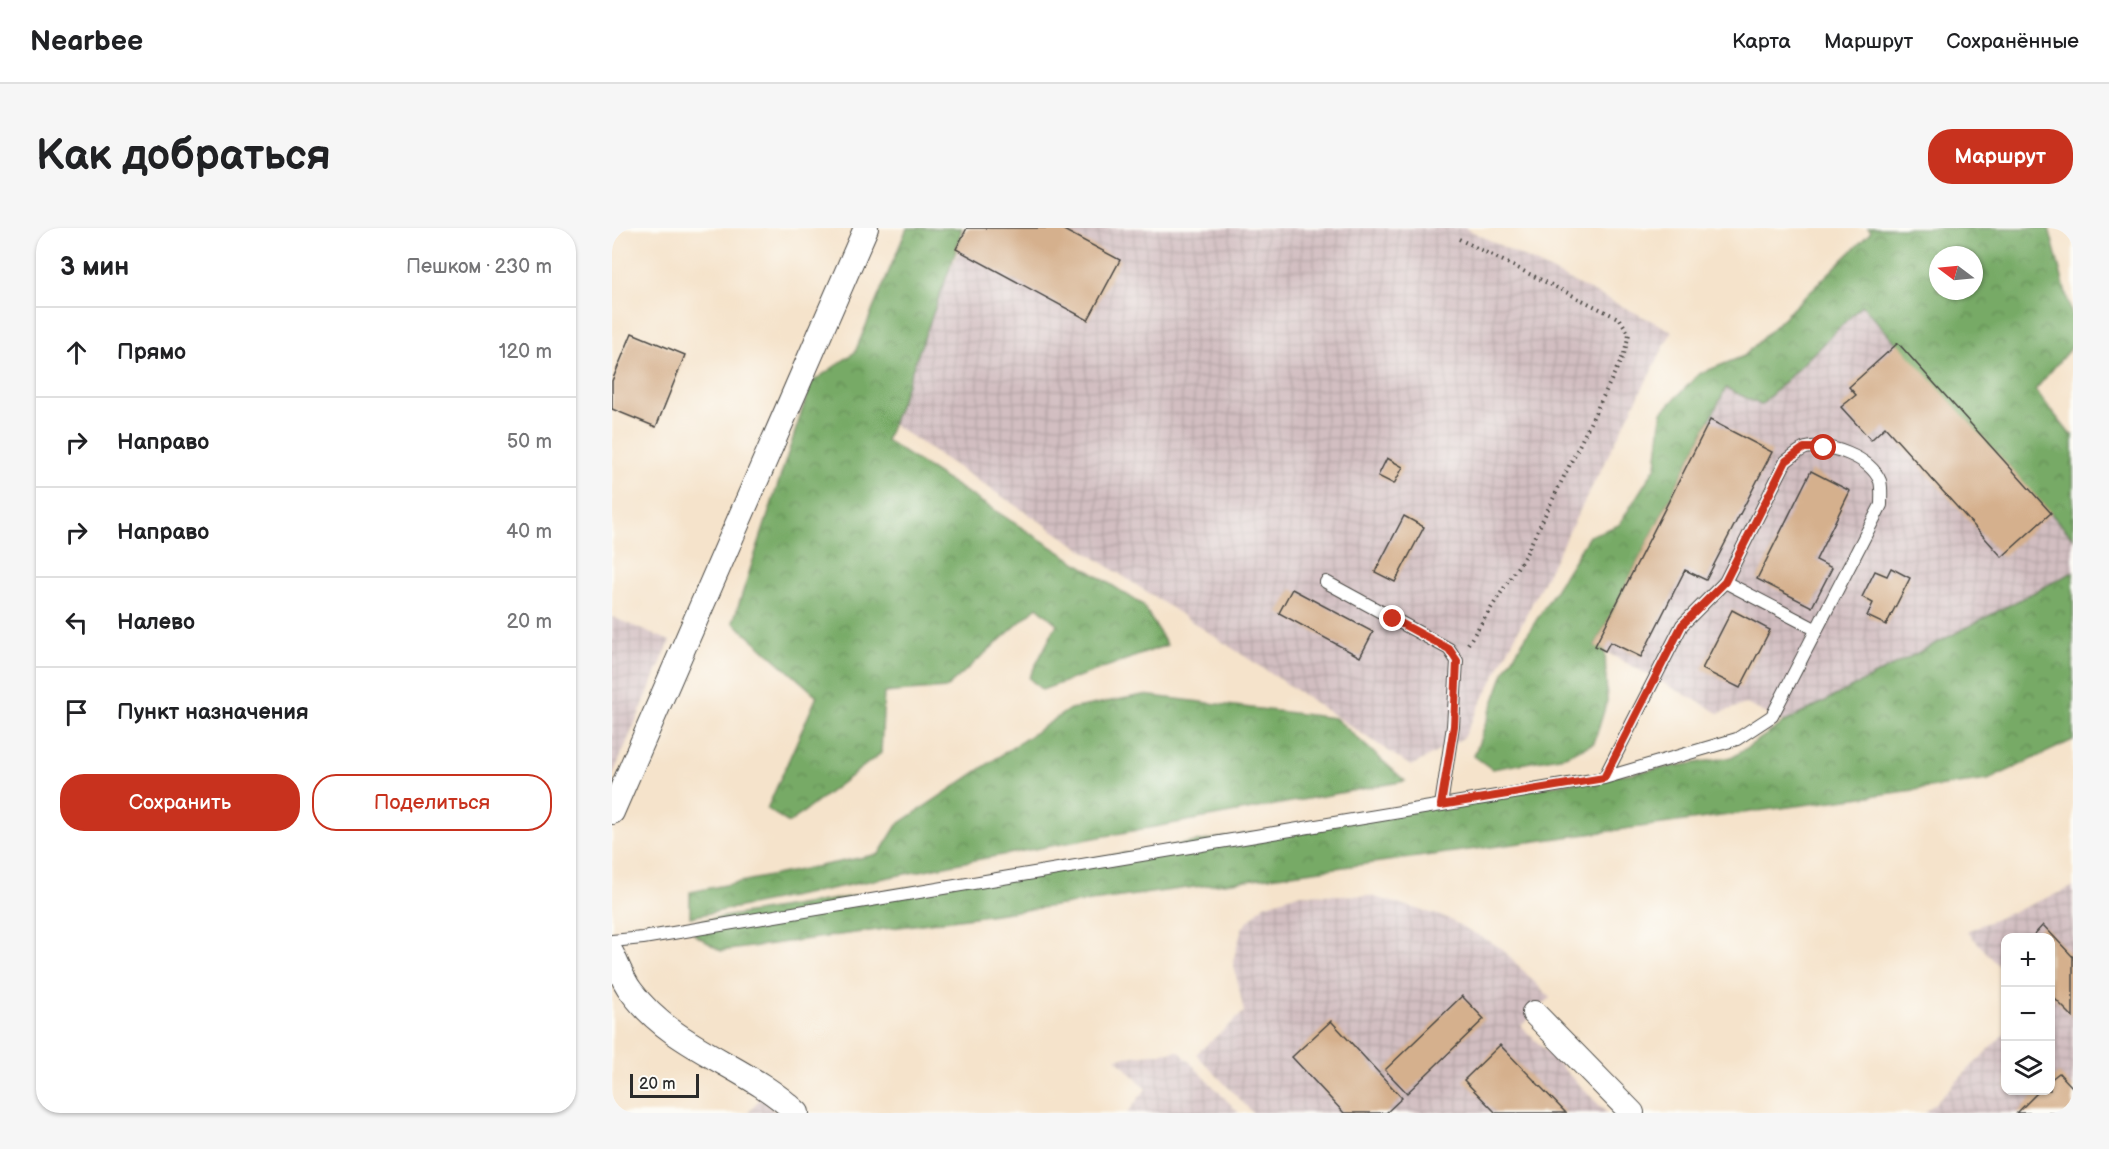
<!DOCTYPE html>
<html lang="ru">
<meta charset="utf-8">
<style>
:root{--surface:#fff;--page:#f6f6f6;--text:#202124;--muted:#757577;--line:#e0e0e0;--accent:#c8321e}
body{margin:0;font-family:"Balsamiq Sans",sans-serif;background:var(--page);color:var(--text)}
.controls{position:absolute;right:18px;bottom:18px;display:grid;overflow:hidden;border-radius:12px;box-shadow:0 2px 4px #0004}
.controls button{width:54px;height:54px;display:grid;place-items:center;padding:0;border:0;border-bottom:2px solid var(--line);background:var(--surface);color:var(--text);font:30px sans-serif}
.compass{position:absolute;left:1317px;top:18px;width:54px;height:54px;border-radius:50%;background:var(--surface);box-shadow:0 2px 4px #0004;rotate:286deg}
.scale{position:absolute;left:18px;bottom:15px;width:69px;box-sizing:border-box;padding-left:6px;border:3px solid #2b2b2b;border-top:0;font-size:16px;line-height:21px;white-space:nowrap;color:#2b2b2b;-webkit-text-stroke:4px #fdfcf7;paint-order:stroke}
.stop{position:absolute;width:18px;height:18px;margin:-14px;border:4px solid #c8321e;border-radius:50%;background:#fff}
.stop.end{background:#c8321e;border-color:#fff;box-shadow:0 2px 6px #0008}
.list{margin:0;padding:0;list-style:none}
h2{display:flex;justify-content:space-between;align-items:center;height:78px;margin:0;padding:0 24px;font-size:26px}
h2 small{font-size:20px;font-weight:400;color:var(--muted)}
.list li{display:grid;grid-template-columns:39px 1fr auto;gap:18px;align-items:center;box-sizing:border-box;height:90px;padding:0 24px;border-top:2px solid var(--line)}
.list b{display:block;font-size:22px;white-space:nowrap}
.list em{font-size:20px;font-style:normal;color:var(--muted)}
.actions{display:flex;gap:12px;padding:18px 24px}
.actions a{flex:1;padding:14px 0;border:2px solid var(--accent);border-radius:24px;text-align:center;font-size:21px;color:var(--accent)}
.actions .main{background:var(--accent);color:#fff}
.icon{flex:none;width:33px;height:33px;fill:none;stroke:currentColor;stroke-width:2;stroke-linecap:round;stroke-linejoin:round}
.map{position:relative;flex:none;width:1461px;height:885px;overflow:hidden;border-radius:24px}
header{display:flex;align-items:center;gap:36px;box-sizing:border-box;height:84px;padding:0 30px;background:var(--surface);border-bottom:2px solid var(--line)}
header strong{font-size:28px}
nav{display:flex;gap:33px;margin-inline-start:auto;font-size:21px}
.intro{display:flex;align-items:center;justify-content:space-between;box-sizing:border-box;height:144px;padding:0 36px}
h1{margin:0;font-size:42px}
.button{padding:15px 27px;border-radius:24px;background:var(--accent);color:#fff;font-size:21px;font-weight:700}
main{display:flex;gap:36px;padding:0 36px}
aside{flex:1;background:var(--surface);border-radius:24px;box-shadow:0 2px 4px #0004}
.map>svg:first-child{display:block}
.industrial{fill:url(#industrial-grid)}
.forest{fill:url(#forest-crowns);stroke:#516a48;stroke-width:1.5;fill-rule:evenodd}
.building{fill:#d5b08d}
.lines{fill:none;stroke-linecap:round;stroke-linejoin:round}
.service-casing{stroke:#494743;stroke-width:14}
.minor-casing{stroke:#494743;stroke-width:26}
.path{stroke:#494743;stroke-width:4;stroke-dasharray:1.5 4.5;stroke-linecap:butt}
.service{stroke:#fff;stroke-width:12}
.minor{stroke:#fff;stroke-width:24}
.route{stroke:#c8321e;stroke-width:8}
</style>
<header>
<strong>Nearbee</strong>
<nav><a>Карта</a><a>Маршрут</a><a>Сохранённые</a></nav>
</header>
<div class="intro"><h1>Как добраться</h1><a class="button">Маршрут</a></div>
<main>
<aside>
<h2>3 мин<small>Пешком · 230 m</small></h2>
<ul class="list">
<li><svg class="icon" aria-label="ahead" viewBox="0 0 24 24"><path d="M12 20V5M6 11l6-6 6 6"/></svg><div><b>Прямо</b></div><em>120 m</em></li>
<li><svg class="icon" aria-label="right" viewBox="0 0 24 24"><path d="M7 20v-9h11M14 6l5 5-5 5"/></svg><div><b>Направо</b></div><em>50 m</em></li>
<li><svg class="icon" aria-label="right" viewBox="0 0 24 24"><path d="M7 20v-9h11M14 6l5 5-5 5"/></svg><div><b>Направо</b></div><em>40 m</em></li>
<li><svg class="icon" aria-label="left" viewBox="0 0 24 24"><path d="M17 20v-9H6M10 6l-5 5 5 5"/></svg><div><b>Налево</b></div><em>20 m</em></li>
<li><svg class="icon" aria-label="arrive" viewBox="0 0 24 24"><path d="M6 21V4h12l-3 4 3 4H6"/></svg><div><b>Пункт назначения</b></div></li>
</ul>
<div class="actions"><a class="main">Сохранить</a><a>Поделиться</a></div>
</aside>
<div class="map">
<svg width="1461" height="885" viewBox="0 0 1461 885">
<defs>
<pattern id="industrial-grid" width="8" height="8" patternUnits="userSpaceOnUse" patternTransform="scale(1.5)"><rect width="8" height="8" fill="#d2bec1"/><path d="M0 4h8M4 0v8" fill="none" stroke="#b4a3a6"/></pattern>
<pattern id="forest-crowns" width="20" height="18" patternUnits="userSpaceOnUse" patternTransform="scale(1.5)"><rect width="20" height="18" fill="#7a6"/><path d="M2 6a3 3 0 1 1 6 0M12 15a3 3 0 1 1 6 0" fill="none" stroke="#628b54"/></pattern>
</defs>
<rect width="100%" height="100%" fill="#fdfcf7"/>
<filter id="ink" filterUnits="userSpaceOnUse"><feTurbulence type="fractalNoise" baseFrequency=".0167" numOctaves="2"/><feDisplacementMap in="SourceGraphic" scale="12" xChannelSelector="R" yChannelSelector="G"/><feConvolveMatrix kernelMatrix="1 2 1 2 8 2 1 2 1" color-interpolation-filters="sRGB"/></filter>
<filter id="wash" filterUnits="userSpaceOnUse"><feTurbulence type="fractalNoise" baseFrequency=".008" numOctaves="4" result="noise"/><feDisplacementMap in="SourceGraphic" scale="24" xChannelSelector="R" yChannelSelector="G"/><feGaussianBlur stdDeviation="1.35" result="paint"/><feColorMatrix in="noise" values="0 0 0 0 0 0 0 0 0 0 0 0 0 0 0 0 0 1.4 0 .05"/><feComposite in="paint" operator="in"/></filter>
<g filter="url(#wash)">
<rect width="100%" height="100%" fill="#f5e3cb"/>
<g class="industrial">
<path d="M357,0H853L1060,103L851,510L799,538L271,190Z"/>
<path d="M1250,77L1461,310V344L1173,494L1134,476L1107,485L983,418L1114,160L1149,177Z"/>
<path d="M0,389L58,413L0,549Z"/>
<path d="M1461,659V885H1313L1393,805L1394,862H1438V710H1394L1393,745L1355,703Z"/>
<path d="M686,666L759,668L833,689L889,720L938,770L909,798L995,885H641L584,826L632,784L621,733L630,700L652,677Z"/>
<path d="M567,823L627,885H515L534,861L504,830Z"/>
<path d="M149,870L164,885H136Z"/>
</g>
<g class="forest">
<path d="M295,0H350L344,23L274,213L531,377L555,417L430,462L417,450L445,396L425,379L334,460L272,465L269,525L177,595L155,581L205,468L121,394L199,155L243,124Z"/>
<path d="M1256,0H1437L1461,92V117L1423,162L1458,206L1461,207V310L1250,77L1149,177L1114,160L983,418L993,423L995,473L982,515L953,528L880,541L862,528L893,442L977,308L1007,297L1044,238L1050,184L1087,146L1132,128L1259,4ZM1326,27H1362V63H1326Z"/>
<path d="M1461,344V512L1376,552L109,723L82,706L86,693L1121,529L1173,494Z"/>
<path d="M531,467L723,490L793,553L363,632L78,689V664L267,626L285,597L458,481Z"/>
</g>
<g id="blocks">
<g class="building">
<path d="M355,0H448L508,32L476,92L344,21Z"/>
<path d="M20,105L73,127L44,199L0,181V153Z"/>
<path d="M1286,115L1439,285L1390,329L1273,199L1259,212L1229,179L1244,167L1237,159Z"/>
<path d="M1098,192L1160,224L1094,352L1073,342L1029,429L998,414L993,423L983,418Z"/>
<path d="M775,230L791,239L782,256L766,248Z"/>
<path d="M1199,243L1238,263L1204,332L1220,340L1200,379L1145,351Z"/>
<path d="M792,288L812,299L783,354L763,344Z"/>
<path d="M1279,340L1298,350L1274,397L1255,388L1261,375L1250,369L1263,343L1275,348Z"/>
<path d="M680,361L761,404L748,429L667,385Z"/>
<path d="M1120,382L1158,402L1128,460L1090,441Z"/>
<path d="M1431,697L1461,729V789L1438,766V710H1419Z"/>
<path d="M850,768L872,791L795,865L773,842Z"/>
<path d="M719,793L790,870L774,885H732L680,829Z"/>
<path d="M888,817L954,885H884L852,852Z"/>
<path d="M1447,845L1461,860V885H1405L1428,862H1438V852Z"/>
</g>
</g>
</g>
<g filter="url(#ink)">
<use href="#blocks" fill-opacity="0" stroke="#494743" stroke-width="1.5"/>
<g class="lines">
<defs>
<g id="service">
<path d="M714,354L837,421L845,433L841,498L829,577"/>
<path d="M1113,354L1205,402"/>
<path d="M0,713L31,710L992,550L1125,511L1160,488L1269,277C1269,270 1270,260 1268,253C1258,229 1218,215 1194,220C1187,222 1180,229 1174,233L1113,354L1070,397L992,550"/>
</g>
<g id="minor">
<path d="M0,584L254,0"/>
<path d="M0,726C6,738 11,753 19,763C61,821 135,837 185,885"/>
<path d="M922,785L1020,885"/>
</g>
</defs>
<use href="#service" class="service-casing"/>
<use href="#minor" class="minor-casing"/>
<path class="path" d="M847,11L1008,91L1017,106L1012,126L914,326L854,419"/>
<use href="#service" class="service"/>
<use href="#minor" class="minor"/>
</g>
</g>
<g class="lines" filter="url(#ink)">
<path class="route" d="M781,391L837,421L845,433L842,498L829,577L992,550L1070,397L1113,354L1174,233L1192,220H1212"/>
</g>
</svg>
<div class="controls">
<button>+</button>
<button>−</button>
<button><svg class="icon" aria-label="layers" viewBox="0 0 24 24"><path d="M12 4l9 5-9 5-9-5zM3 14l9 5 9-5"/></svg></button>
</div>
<svg class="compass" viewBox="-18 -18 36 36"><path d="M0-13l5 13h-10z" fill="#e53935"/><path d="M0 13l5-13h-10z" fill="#757577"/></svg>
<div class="scale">20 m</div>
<div class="stop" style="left:1212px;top:220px"></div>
<div class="stop end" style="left:781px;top:391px"></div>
</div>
</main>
